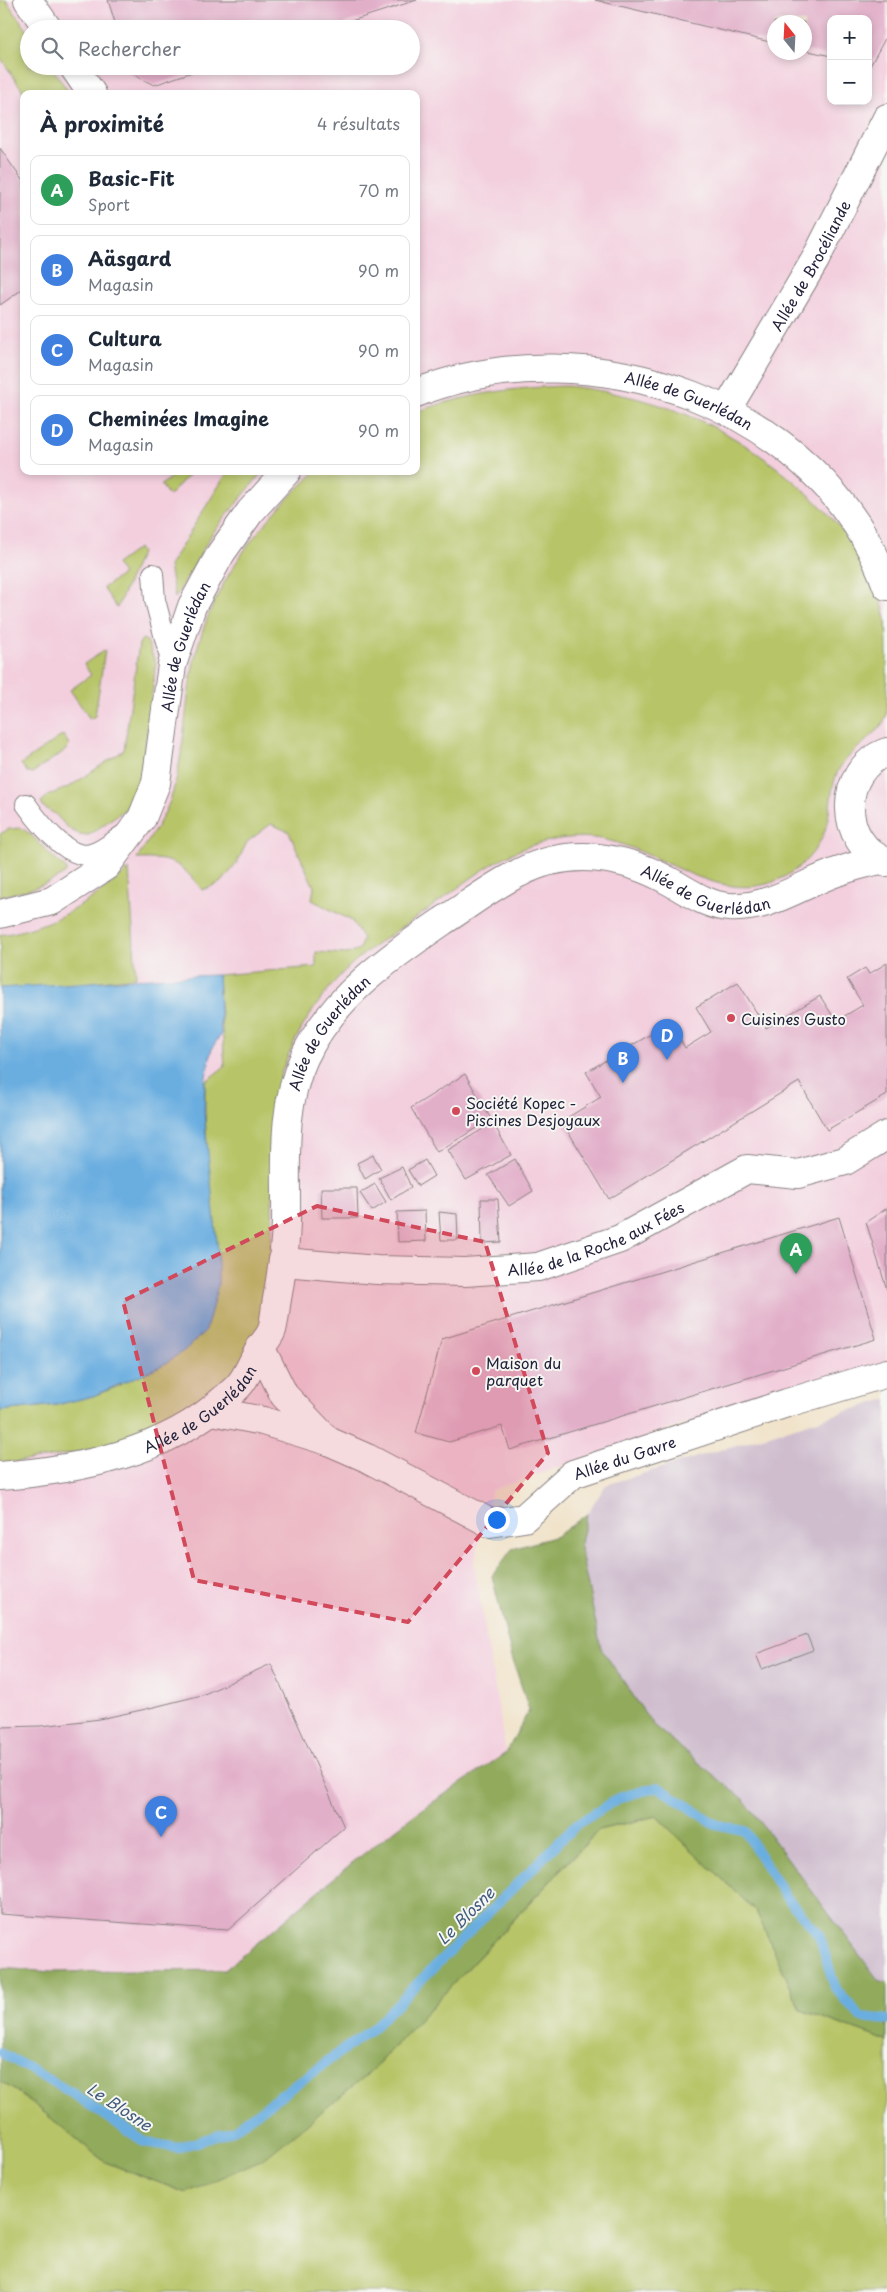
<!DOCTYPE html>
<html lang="fr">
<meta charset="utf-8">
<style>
:root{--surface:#fff;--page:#f2f2f3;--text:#1f2937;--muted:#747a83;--line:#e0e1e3;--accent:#d1495b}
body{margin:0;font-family:"Playpen Sans",sans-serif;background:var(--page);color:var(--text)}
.controls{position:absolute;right:15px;top:15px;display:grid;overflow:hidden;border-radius:10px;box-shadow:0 2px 8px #0003}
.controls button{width:45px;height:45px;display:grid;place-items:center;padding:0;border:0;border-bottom:1px solid var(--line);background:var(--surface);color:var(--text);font:25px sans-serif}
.compass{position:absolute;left:767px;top:15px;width:45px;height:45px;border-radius:50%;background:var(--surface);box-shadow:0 2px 8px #0003;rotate:342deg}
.you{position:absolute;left:496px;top:1519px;width:18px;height:18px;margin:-12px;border:4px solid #fff;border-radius:50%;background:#1a73e8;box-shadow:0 0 0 8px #1a73e833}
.badge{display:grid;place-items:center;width:32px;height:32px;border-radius:50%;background:var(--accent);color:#fff;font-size:16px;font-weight:700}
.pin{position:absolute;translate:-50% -41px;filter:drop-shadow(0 1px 2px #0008)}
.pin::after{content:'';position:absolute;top:26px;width:18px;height:15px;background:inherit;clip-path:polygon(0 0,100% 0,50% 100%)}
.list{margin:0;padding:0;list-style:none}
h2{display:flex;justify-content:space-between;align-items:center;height:65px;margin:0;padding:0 20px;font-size:21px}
h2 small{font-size:16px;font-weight:400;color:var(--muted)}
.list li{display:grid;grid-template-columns:32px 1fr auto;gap:15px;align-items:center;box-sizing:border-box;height:70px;margin:0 10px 10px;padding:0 10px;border:1px solid var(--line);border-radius:10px}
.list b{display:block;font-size:19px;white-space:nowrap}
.list p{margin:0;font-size:16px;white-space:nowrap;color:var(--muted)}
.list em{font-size:16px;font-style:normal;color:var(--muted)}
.icon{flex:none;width:28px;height:28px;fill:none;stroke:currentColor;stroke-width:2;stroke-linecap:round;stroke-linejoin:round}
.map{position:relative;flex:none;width:887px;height:2292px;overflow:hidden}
.search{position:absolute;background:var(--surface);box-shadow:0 2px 8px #0003;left:20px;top:20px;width:400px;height:55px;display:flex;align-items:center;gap:12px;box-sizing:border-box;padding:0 18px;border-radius:28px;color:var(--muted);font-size:19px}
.panel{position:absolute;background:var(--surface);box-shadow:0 2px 8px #0003;left:20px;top:90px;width:400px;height:385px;border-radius:10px}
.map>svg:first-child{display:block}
.built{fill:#f3cfde;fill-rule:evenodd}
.industrial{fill:#cfbdce}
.green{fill:#b7c567;stroke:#6c7451}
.forest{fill:#91aa5c;stroke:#5a664c}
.water{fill:#6baee0;stroke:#46688e}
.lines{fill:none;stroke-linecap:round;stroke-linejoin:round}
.stream{stroke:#6baee0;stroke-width:10}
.building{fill:#e2afc9}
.lane-casing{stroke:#8a8282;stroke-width:22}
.street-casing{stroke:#8a8282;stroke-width:30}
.lane{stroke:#fff;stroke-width:20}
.street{stroke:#fff;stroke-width:28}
.marked{fill:#d1495b;fill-opacity:0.2;stroke:#d1495b;stroke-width:4;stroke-dasharray:10 6;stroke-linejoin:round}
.poi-dot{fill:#d1495b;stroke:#f6f6f2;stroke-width:2}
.labels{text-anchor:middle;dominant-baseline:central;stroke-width:4;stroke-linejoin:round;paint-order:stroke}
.street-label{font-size:15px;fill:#22223b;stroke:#f6f6f2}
.poi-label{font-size:15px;fill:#22223b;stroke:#f6f6f2;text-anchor:start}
.water-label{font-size:16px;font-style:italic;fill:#3f5a7d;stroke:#f6f6f2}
</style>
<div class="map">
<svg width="887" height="2292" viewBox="0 0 887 2292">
<rect width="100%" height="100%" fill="#f6f6f2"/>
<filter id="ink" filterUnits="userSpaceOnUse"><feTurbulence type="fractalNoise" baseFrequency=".02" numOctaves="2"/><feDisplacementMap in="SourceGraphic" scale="10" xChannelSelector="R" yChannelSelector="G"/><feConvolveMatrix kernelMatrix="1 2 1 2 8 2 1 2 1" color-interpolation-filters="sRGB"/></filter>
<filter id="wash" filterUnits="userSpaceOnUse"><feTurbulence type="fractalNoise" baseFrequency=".0096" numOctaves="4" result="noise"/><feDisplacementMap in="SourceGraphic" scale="20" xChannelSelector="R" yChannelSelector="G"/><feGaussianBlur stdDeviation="1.12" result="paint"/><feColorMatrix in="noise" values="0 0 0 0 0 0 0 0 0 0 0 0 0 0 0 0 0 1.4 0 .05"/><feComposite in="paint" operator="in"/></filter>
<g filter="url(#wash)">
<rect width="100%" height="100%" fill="#f1e3ca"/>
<path class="built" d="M0,0H887V1363L667,1430L492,1490L474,1563L506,1753L215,1989L0,1969ZM831,19H868V101H831ZM774,22H804V52H774ZM29,29H411V66H29ZM24,94H416V471H24Z"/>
<path class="industrial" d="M887,1399V1982L879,1981L744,1800L653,1725L601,1648L580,1548L587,1514L606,1485Z"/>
<g class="green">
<path d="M0,0H6L29,33V66H51L70,94H25L0,57Z"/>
<path d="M568,386C667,398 732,426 806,492C843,525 876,570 886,619C887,637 887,657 887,676C887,687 887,703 887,714C881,735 849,749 838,771C830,789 831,809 826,827C818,854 794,876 767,884C714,898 664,856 614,842C587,834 558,837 530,846C492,859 459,888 426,911C396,932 360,952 336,980C304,1018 276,1066 273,1116C270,1160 274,1204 271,1249C269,1266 271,1299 266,1315C263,1323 256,1332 252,1340C245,1353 238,1370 228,1380C174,1436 74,1458 0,1463V1411L56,1405L93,1396L119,1386L218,1285C217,1217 203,1150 205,1082L225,1066L218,975L316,967V952L346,954L359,950L363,939L352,921L312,900L314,887L289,832L271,824L247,842L237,863L222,882L202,890C180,862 173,858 137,859C150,837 166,816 173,792C187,743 184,691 199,642C221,571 263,520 316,471H416V412C466,394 515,387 568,386Z"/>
<path d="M179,471H192L169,496L161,485Z"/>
<path d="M228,471H263L212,534L175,598L169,566Z"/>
<path d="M138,548L141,553L117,608L103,588L123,574L116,564Z"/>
<path d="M142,639L147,641L156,664L142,770L130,802L124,810L89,835L79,834L69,829L55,814L43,807L41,802L49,795L69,787L124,750L139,644Z"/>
<path d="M105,650L95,716L90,719L70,690L91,675L84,664Z"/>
<path d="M63,735L69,744L66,750L32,773H28L21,764Z"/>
<path d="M20,828C33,832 50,858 66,868V873C45,886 24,892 0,896V834L9,829Z"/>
<path d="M129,869L136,977L66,985L0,988V935C51,928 91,902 129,869Z"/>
<path d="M656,1816L756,1911L801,2010L887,2041V2292H0V2081L25,2097L105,2162L186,2193L265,2157L370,2072L599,1830Z"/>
</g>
<path class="forest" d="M587,1514L580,1548L601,1648L653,1725L744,1800L879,1981L887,1982V2041L801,2010L756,1911L656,1816L598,1830L370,2072L265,2158L186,2193L105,2162L25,2097L0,2081V1968L52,1972L225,1970L353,1862L414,1815L506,1753L529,1710L511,1654L492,1576L512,1549L557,1536Z"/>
<path class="water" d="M218,975L221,1034L212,1048L205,1082L204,1113L218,1252V1285L206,1330L185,1350L163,1365L93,1396L56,1405L0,1411V988C73,984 145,977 218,975Z"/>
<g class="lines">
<path class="stream" d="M0,2052L72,2093L145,2142L178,2148L232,2131L373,2028L577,1824L621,1797L658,1787L715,1824L745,1831L785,1896L819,1934L835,1988L861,2017L887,2020"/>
</g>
<g id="blocks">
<g class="building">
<path d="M108,0H417L345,23V29H117Z"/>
<path d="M595,0H887V35L870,66L868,65V19H831V56L804,50V22H774V43Z"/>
<path d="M129,66H207V67L154,85L132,74Z"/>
<path d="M0,148L24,183V288L0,305Z"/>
<path d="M887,963V1095L827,1130L799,1082L609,1199L562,1121L601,1097L586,1072L670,1023L685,1048L711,1032L696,1007L738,982L766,1028L820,996L836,1021L863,1005L847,979L865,968L869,974Z"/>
<path d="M465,1074L491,1119L437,1152L411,1108Z"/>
<path d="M493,1123L511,1155L466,1180L448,1150Z"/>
<path d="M373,1155L381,1169L365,1179L357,1163Z"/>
<path d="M515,1159L533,1191L509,1206L488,1175Z"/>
<path d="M425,1160L434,1176L418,1186L408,1170Z"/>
<path d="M402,1167L411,1187L391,1200L379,1178Z"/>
<path d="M375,1184L386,1202L372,1211L360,1193Z"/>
<path d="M321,1188H357L358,1218H322Z"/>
<path d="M481,1199H498L501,1242L482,1243Z"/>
<path d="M887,1208V1290L866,1222Z"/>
<path d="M425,1211L426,1241L398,1242L397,1212Z"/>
<path d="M439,1212L457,1214L458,1240H441Z"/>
<path d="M839,1217L876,1339L510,1450L502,1426L449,1442L416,1433L442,1339Z"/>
<path d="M807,1635L813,1650L762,1669L756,1654Z"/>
<path d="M271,1664L344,1827L228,1930L0,1914V1727L41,1726L100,1719L146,1709L202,1695Z"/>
</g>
</g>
</g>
<g filter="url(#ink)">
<use href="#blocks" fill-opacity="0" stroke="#8a8282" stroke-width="1"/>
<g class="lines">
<defs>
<g id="lane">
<path d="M153,574L155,600L172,665"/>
<path d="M26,804C38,821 68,861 91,854C103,851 115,840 125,834"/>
</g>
<g id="street">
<path d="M28,0L48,29"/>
<path d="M73,66L92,94"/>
<path id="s1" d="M416,393C590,324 822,404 887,586"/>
<path id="s2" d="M727,409L815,260L887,118"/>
<path d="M887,752C837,770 838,844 887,862"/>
<path id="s3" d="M0,914L52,901L106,866L142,818L156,783L172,665L192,606L221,553L250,512L287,471"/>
<path id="s4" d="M284,1262L377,1270L465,1272L538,1267L620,1239L747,1169L798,1174L845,1161L887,1135"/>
<path d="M260,1347L284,1395L327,1440"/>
<path id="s5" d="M212,1411L263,1421L328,1441L367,1458L490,1523L524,1518L573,1474L787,1403L887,1373"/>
<path id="s6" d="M0,1476C77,1470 167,1453 225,1398C231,1393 239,1387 243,1380C249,1371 253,1361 258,1352C262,1344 269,1338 272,1330C274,1323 275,1313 276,1305C281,1277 285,1251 286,1223C287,1169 280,1109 304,1058C332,997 389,958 443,921C468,905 492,886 519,873C569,847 623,855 671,882C689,892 708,906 729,907C768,910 802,884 837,872C851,867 866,863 880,860"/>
</g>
</defs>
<use href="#lane" class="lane-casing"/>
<use href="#street" class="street-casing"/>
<use href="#lane" class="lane"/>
<use href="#street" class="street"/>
</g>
</g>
<path class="marked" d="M317,1206L485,1242L548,1453L408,1622L194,1580L123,1301Z"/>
<g class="poi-dot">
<circle cx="731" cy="1018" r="5"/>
<circle cx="456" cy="1111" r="5"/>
<circle cx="476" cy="1371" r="5"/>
</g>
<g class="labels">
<g class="street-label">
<text stroke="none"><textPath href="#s2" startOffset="166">Allée de Brocéliande</textPath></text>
<text stroke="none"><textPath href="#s1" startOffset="281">Allée de Guerlédan</textPath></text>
<text stroke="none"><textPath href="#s3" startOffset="356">Allée de Guerlédan</textPath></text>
<text stroke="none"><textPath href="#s6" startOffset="1085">Allée de Guerlédan</textPath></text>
<text stroke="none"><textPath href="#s6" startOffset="636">Allée de Guerlédan</textPath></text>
<text stroke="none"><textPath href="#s4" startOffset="318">Allée de la Roche aux Fées</textPath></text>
<text stroke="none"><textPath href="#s6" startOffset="216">Allée de Guerlédan</textPath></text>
<text stroke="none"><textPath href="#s5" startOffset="456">Allée du Gavre</textPath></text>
</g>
<g class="poi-label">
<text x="741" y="1018">Cuisines Gusto</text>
<text x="466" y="1102">Société Kopec -<tspan x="466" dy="17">Piscines Desjoyaux</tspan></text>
<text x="486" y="1362">Maison du<tspan x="486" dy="17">parquet</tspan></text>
</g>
<g class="water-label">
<text transform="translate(465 1915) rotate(-45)">Le Blosne</text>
<text transform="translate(120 2106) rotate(33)">Le Blosne</text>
</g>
</g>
</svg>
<div class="controls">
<button>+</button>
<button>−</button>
</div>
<svg class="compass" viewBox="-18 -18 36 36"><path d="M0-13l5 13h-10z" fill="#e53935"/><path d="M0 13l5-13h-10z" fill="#747a83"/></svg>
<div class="you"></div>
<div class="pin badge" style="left:796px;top:1274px;background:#2e9e5b">A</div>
<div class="pin badge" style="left:623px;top:1083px;background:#3f7fe0">B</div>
<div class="pin badge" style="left:161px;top:1837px;background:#3f7fe0">C</div>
<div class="pin badge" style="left:667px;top:1060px;background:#3f7fe0">D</div>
<div class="search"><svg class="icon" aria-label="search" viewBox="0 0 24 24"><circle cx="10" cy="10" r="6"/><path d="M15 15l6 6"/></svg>Rechercher</div>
<section class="panel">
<h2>À proximité<small>4 résultats</small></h2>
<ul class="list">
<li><span class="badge" style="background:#2e9e5b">A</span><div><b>Basic-Fit</b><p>Sport</p></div><em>70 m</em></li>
<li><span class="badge" style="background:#3f7fe0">B</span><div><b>Aäsgard</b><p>Magasin</p></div><em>90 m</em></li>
<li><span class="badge" style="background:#3f7fe0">C</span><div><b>Cultura</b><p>Magasin</p></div><em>90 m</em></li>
<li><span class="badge" style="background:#3f7fe0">D</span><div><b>Cheminées Imagine</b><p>Magasin</p></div><em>90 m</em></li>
</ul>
</section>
</div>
